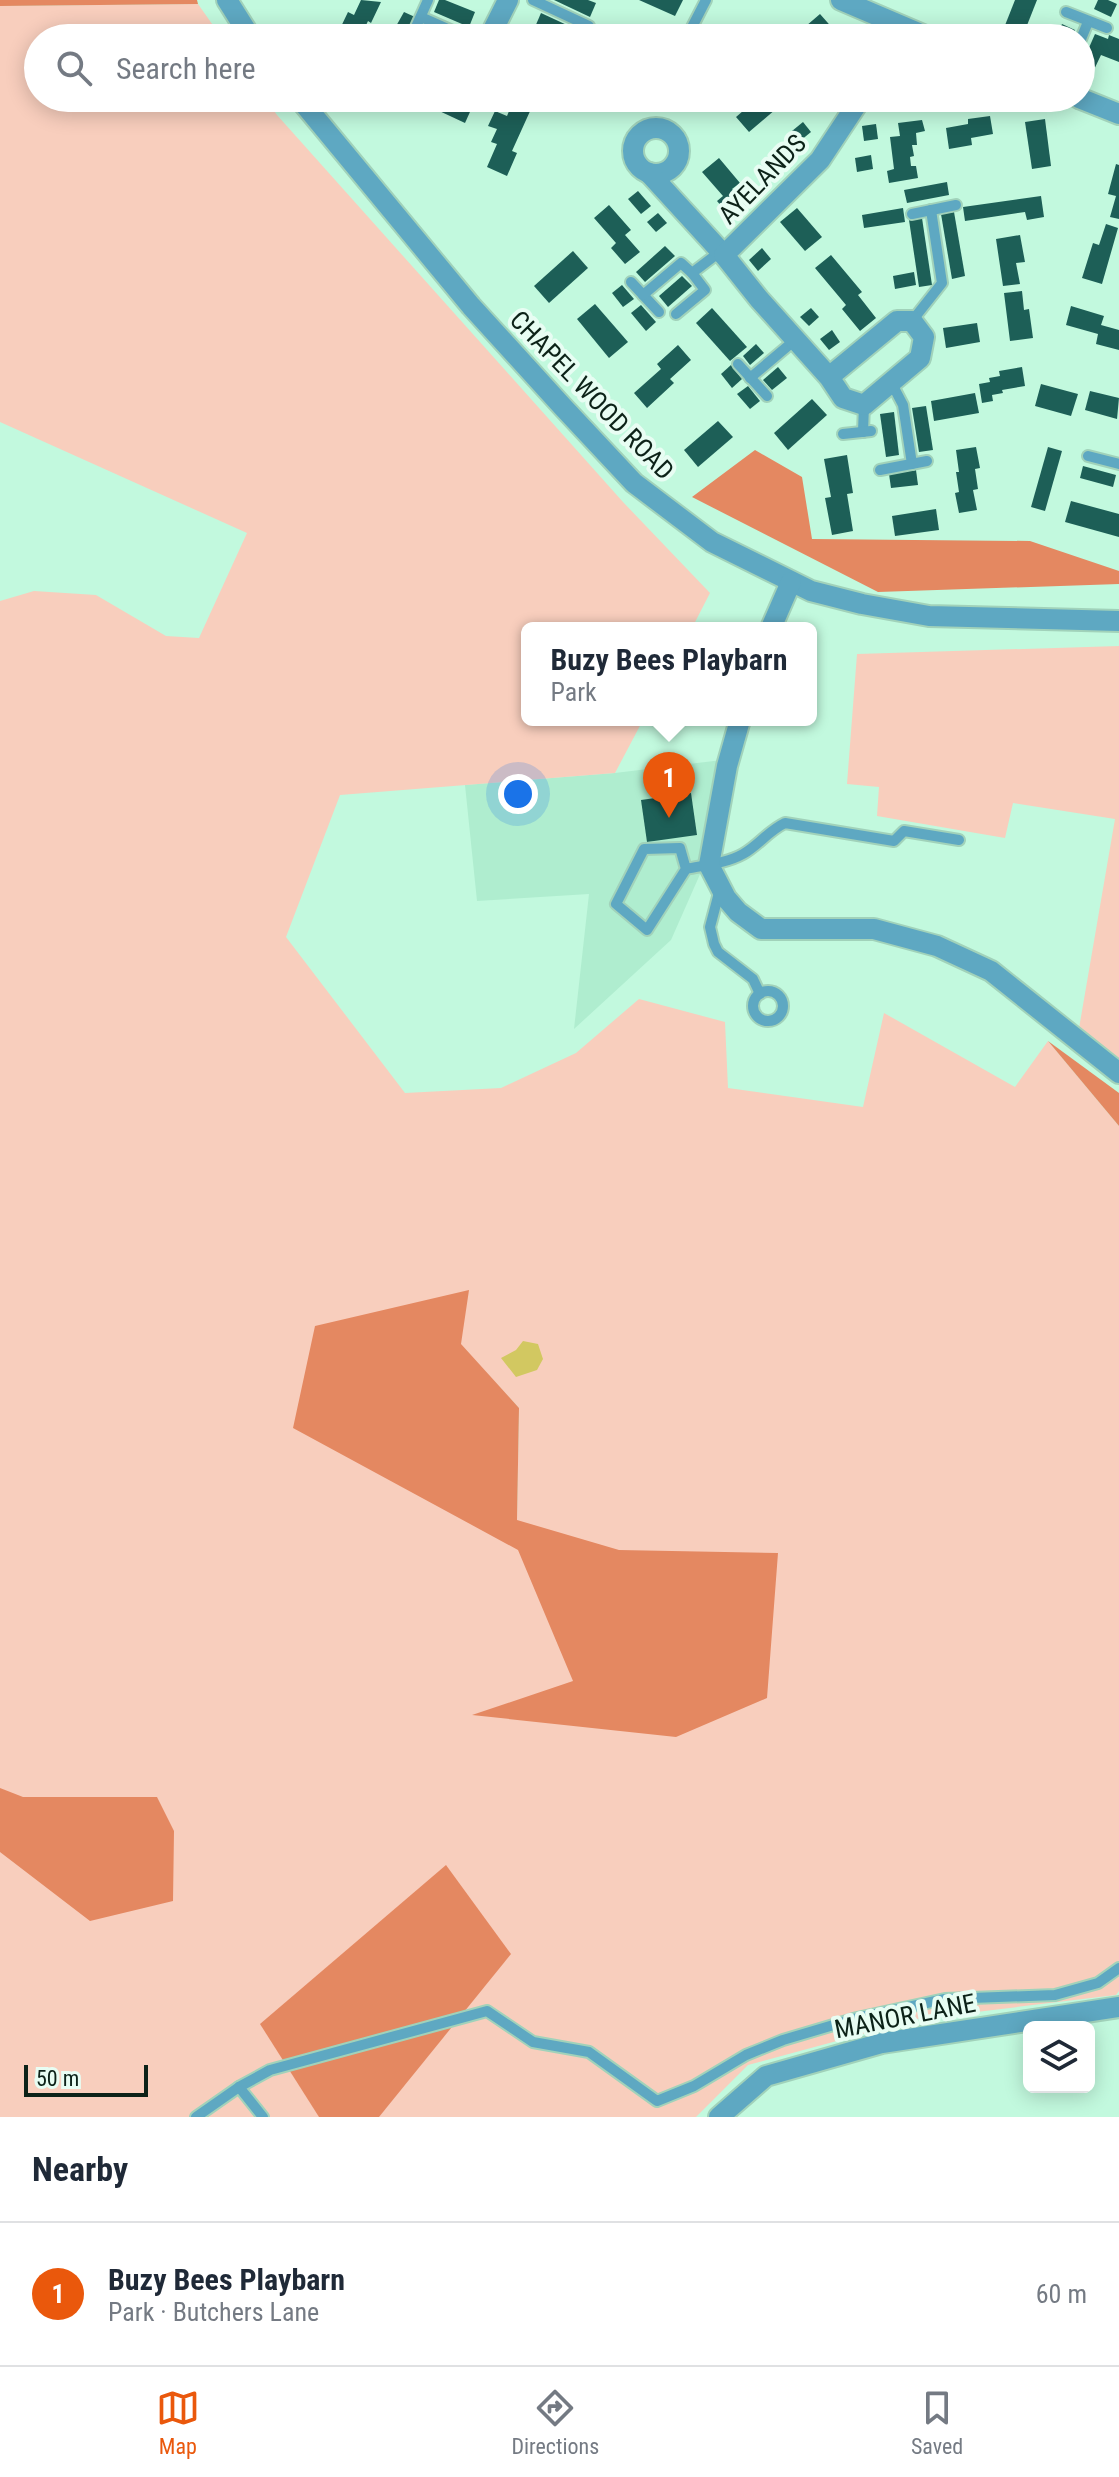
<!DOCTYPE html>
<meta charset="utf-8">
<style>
:root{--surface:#fff;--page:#f2f2f3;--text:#1f2937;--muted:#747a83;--line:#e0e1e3;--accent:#ea580c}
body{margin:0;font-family:"Roboto Condensed",sans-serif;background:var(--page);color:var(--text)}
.controls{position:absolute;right:24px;bottom:24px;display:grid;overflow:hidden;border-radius:12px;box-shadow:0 4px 20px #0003}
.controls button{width:72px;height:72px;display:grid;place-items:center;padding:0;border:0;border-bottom:2px solid var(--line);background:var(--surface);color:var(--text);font:40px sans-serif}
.scale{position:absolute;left:24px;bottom:20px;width:124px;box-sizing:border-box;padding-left:8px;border:4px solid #0c2218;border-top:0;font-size:22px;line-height:28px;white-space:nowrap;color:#0c2218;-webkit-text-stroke:6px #e8fdf3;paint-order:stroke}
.you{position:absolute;left:518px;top:794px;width:28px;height:28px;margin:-20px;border:6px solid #fff;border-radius:50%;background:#1a73e8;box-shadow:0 0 0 12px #1a73e833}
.badge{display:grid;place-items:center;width:52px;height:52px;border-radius:50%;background:var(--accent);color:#fff;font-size:26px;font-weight:700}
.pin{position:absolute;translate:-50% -66px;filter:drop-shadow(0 2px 4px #0008)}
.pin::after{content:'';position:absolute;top:42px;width:28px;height:24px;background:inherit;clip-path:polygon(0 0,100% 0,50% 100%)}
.popup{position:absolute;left:521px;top:622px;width:296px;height:104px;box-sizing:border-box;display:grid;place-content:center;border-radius:12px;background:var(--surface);filter:drop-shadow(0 2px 6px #0005);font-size:26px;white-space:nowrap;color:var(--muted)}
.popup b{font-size:30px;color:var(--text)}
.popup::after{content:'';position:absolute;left:50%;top:100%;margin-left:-16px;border:16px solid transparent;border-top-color:var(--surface)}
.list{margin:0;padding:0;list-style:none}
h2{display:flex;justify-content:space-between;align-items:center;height:104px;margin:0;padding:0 32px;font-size:34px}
h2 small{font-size:26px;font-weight:400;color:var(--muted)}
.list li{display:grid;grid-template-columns:52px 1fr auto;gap:24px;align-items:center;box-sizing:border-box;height:144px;padding:0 32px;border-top:2px solid var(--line)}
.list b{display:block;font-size:30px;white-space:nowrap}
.list p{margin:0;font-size:26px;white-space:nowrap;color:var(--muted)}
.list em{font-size:26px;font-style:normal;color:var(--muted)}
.icon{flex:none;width:44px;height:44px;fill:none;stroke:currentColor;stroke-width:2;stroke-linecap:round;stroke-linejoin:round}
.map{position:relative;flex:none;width:1119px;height:2117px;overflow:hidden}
.search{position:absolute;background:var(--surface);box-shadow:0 4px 20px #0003;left:24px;right:24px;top:24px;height:88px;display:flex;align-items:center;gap:20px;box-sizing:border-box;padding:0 28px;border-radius:44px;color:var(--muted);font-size:30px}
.sheet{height:248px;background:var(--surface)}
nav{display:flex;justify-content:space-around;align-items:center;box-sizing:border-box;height:112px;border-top:2px solid var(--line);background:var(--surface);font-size:22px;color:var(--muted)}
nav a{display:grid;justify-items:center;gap:4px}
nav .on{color:var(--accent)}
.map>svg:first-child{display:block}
.built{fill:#afedcf}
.green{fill:#f8cebd;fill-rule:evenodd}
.forest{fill:#e48861}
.water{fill:#d2c861}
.building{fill:#1d5f57}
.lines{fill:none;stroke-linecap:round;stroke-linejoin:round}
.lane-casing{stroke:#a1d2ba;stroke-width:14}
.street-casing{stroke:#a1d2ba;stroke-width:24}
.lane{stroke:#5ea8c2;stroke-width:10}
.street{stroke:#5ea8c2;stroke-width:20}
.labels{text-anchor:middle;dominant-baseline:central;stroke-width:8;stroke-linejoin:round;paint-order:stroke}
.street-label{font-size:26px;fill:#0c2218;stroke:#e8fdf3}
</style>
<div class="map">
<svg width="1119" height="2117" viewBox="0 0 1119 2117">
<rect width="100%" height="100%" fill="#c2f9de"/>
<path class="built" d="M722,760L701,872L671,940L574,1029L589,894L477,901L465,785L615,773Z"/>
<g class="green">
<path d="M198,4L222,38H38V98H265L277,115L623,502L710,593L692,628H527V720H643L615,773L340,795L286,937L405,1093L501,1088L576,1053L639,999L725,1022L728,1088L863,1107L884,1013L1015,1087L1048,1041L1119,1126V1991L1116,1995L918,2019L748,2065L696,2117H0V601L34,591L96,595L166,636L199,638L247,533L0,422V6ZM462,1346L519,1408L517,1517Z"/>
<path d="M1119,646V1067L1077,1040L1115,819L1013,803L1005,838L877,816L879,787L847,784L857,654Z"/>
</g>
<g class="forest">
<path d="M0,0H197L198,4L0,6Z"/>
<path d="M755,450L802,477L812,539L1030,541L1119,571V584L878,592L692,497Z"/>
<path d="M1048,1041L1119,1093V1126Z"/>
<path d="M469,1290L461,1344L519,1408L517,1520L619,1550L778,1553L767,1698L676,1737L472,1715L573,1681L518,1550L293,1428L315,1326Z"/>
<path d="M0,1788L23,1797H157L174,1831L173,1901L90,1921L0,1852Z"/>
<path d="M446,1865L511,1954L379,2117H319L260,2024Z"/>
</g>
<path class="water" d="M523,1341L538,1344L543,1359L537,1370L516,1377L501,1358L516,1350Z"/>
<g class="building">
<path d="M361,0L381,2L371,23L368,21L360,38H342L337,35L348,12L354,15Z"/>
<path d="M439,0H445L475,12L469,27L434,12Z"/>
<path d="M554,0H588L596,3L590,17Z"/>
<path d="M639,0H683L675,16Z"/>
<path d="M1015,0H1037L1022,38H1000Z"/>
<path d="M1098,0H1108L1117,4L1111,17L1094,9Z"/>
<path d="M404,12L415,17L406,34L395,28Z"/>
<path d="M541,13L582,32L579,38H558L535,27Z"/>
<path d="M820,14L835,31L827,38H805L811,32L806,26Z"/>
<path d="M1062,24L1075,30L1071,38H1056Z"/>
<path d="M425,26L453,38H420Z"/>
<path d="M1095,34L1108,39L1109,35L1119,39V62L1101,55L1091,76L1081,72V66Z"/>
<path d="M440,98H461L474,103L465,123L435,109Z"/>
<path d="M521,98H536L512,151L517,153L507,176L487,167L497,144L491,142L497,129L488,126L495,111L507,116L512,104L517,106Z"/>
<path d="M758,98H779L772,104L776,109L749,132L736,117Z"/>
<path d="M990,116L993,134L971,138L972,145L949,149L946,128L968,124V119Z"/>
<path d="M1045,119L1051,166L1032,169L1025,122Z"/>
<path d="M922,120L925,131L916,133L917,145H912L914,156L910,157L911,166H916L918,178L889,183L887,171L894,169L890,137L900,136L898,123Z"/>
<path d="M803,122L811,132L800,141L792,131Z"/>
<path d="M876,124L878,139L864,141L862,126Z"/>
<path d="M784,146L792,157L782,165L773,155Z"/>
<path d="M871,155L873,169L857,172L855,158Z"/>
<path d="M719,158L740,183L732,189L747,206L732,219L717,201L723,196L702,172Z"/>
<path d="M1116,164L1119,165V219L1110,217L1116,196L1108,194Z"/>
<path d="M770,166L778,175L766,184L759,175Z"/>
<path d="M947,182L949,195L907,203L904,190Z"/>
<path d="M638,191L651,206L641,214L628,199Z"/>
<path d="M1041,196L1044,217L1027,220L1025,212L965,221L963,207Z"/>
<path d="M609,205L631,230L625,235L640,252L625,264L611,248L616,243L594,218Z"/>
<path d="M797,208L822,237L805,251L780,222Z"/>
<path d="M903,208L905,222L864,228L862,215Z"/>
<path d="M954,212L965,276L952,279L941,214Z"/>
<path d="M658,213L667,223L656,232L647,222Z"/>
<path d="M922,218L932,285L919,287L909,220Z"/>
<path d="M1106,224L1118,228L1102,284L1082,278L1093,243L1099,245Z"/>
<path d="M1020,235L1025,262L1016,263L1020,284L1003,286L996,239Z"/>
<path d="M665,246L675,256L645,282L636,272Z"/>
<path d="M762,248L771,259L758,271L749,260Z"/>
<path d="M573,251L588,268L549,303L534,286Z"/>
<path d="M831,255L862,292L858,295L876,318L860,331L842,309L846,305L815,268Z"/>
<path d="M914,272L916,285L895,289L893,276Z"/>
<path d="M682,276L692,286L668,307L659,296Z"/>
<path d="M622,285L634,299L623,307L612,293Z"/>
<path d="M1022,291L1024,310L1029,309L1033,338L1010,341L1004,293Z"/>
<path d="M595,304L628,342L609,358L577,319Z"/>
<path d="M641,305L656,322L646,331L631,313Z"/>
<path d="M1071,306L1104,316L1101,325L1119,330V350L1096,344L1098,334L1066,325Z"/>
<path d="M712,308L747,347L730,361L696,323Z"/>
<path d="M811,308L819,317L809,326L800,317Z"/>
<path d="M977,323L980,342L946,348L943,328Z"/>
<path d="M832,330L840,342L829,350L820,339Z"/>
<path d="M756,344L764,353L750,365L743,356Z"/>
<path d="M678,345L691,360L670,379L674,383L647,408L634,393L661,369L657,364Z"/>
<path d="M731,365L742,379L732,388L721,374Z"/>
<path d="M778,367L787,378L772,390L763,380Z"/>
<path d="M1022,367L1025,386L1002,390L1003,393L992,395L993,401L982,403L979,384L990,382L989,378L1000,376L999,371Z"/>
<path d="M1041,384L1078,394L1071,416L1035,406Z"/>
<path d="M748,386L760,401L750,409L737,394Z"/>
<path d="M1090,391L1119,398L1117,419L1085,410Z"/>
<path d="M975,393L979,413L934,421L931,401Z"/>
<path d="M812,399L827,415L788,450L774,433Z"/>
<path d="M926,406L933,450L919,452L912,408Z"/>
<path d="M894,412L899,455L886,457L880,414Z"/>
<path d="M718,421L733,437L698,467L684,450Z"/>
<path d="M976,447L980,468L975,469L978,489L973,490L977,510L959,513L955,493L959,492L956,472H959L956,450Z"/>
<path d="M1048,447L1062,451L1045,511L1031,507Z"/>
<path d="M847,455L853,493L847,494L853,531L832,535L825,498L831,497L824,459Z"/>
<path d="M1083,466L1116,475L1113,487L1080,478Z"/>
<path d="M916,470L918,485L891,488L889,474Z"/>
<path d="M1071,501L1119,514V537L1065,522Z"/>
<path d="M936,509L939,530L895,536L892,516Z"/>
<path d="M691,793L697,835L647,842L641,800Z"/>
</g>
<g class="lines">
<defs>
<g id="lane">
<path d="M533,0L589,26"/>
<path d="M1066,12L1107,28"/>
<path d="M421,17L468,38"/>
<path d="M690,31L706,0"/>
<path d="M411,38L428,0"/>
<path d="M1081,39L1088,22"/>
<path d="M912,214L956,205"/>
<path d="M631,282L659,312"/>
<path d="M643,295L681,263L692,273L721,251"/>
<path d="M676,314L705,290L692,273"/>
<path d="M912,321L942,283L931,210"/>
<path d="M738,364L767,396"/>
<path d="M750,378L795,340"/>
<path d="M891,382L903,405L912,464"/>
<path d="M863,432L864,405"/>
<path d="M843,434L871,431"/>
<path d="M1088,456L1119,464"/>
<path d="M880,470L927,461"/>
<path d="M686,869L680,848L644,849L616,904L647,930L686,869C705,865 727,863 743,854C759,845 768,831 785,823L894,841L904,831L959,840"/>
<path d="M720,889L710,927L714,944L718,952L753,979L760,994"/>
<circle cx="768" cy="1006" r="15"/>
<path d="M239,2087L263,2117"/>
<path d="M196,2117L239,2087L270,2070L487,2011L533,2042L589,2052L657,2101L694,2086L746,2055L783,2040L857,2018L945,1999L1055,1995L1098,1983L1119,1968"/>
</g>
<g id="street">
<path d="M227,0L251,38"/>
<path d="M841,0L930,38"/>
<path d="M489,38L508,0"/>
<path d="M299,98L471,306L562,406L634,483L712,542L811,591L862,604L929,616L1119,621"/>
<path d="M1079,98L1119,114"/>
<circle cx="656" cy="151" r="23"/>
<path d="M649,173L724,255"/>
<path d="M829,377L897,321H912L924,337L920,358L864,405L843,398L829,377L759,299L724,255L820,160L861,98"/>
<path d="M771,628L791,582"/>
<path d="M740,720L727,766L709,865L726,898L738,912L761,929H874L937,946L991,971L1119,1073"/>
<path d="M719,2117L766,2076L882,2043L1119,2007"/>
</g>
</defs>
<use href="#lane" class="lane-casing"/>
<use href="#street" class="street-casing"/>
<use href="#lane" class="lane"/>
<use href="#street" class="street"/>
</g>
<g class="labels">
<g class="street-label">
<text transform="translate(762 179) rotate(-46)">AYELANDS</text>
<text transform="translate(592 395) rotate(46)">CHAPEL WOOD ROAD</text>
<text transform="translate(905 2016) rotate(-11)">MANOR LANE</text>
</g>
</g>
</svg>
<div class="controls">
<button><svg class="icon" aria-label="layers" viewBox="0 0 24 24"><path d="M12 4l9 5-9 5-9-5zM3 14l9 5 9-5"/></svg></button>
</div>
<div class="scale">50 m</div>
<div class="you"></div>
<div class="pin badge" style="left:669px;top:818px">1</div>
<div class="popup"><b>Buzy Bees Playbarn</b>Park</div>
<div class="search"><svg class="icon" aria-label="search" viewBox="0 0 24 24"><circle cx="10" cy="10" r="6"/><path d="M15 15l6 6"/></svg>Search here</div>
</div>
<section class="sheet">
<h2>Nearby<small></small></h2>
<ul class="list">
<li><span class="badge">1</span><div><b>Buzy Bees Playbarn</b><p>Park · Butchers Lane</p></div><em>60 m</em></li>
</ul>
</section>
<nav>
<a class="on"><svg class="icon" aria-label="map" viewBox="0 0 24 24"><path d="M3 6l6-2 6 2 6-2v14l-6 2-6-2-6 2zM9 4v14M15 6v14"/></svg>Map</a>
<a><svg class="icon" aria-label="directions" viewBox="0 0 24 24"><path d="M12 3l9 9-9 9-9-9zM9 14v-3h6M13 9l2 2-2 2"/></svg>Directions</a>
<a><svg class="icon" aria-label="saved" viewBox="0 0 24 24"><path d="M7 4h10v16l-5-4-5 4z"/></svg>Saved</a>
</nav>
